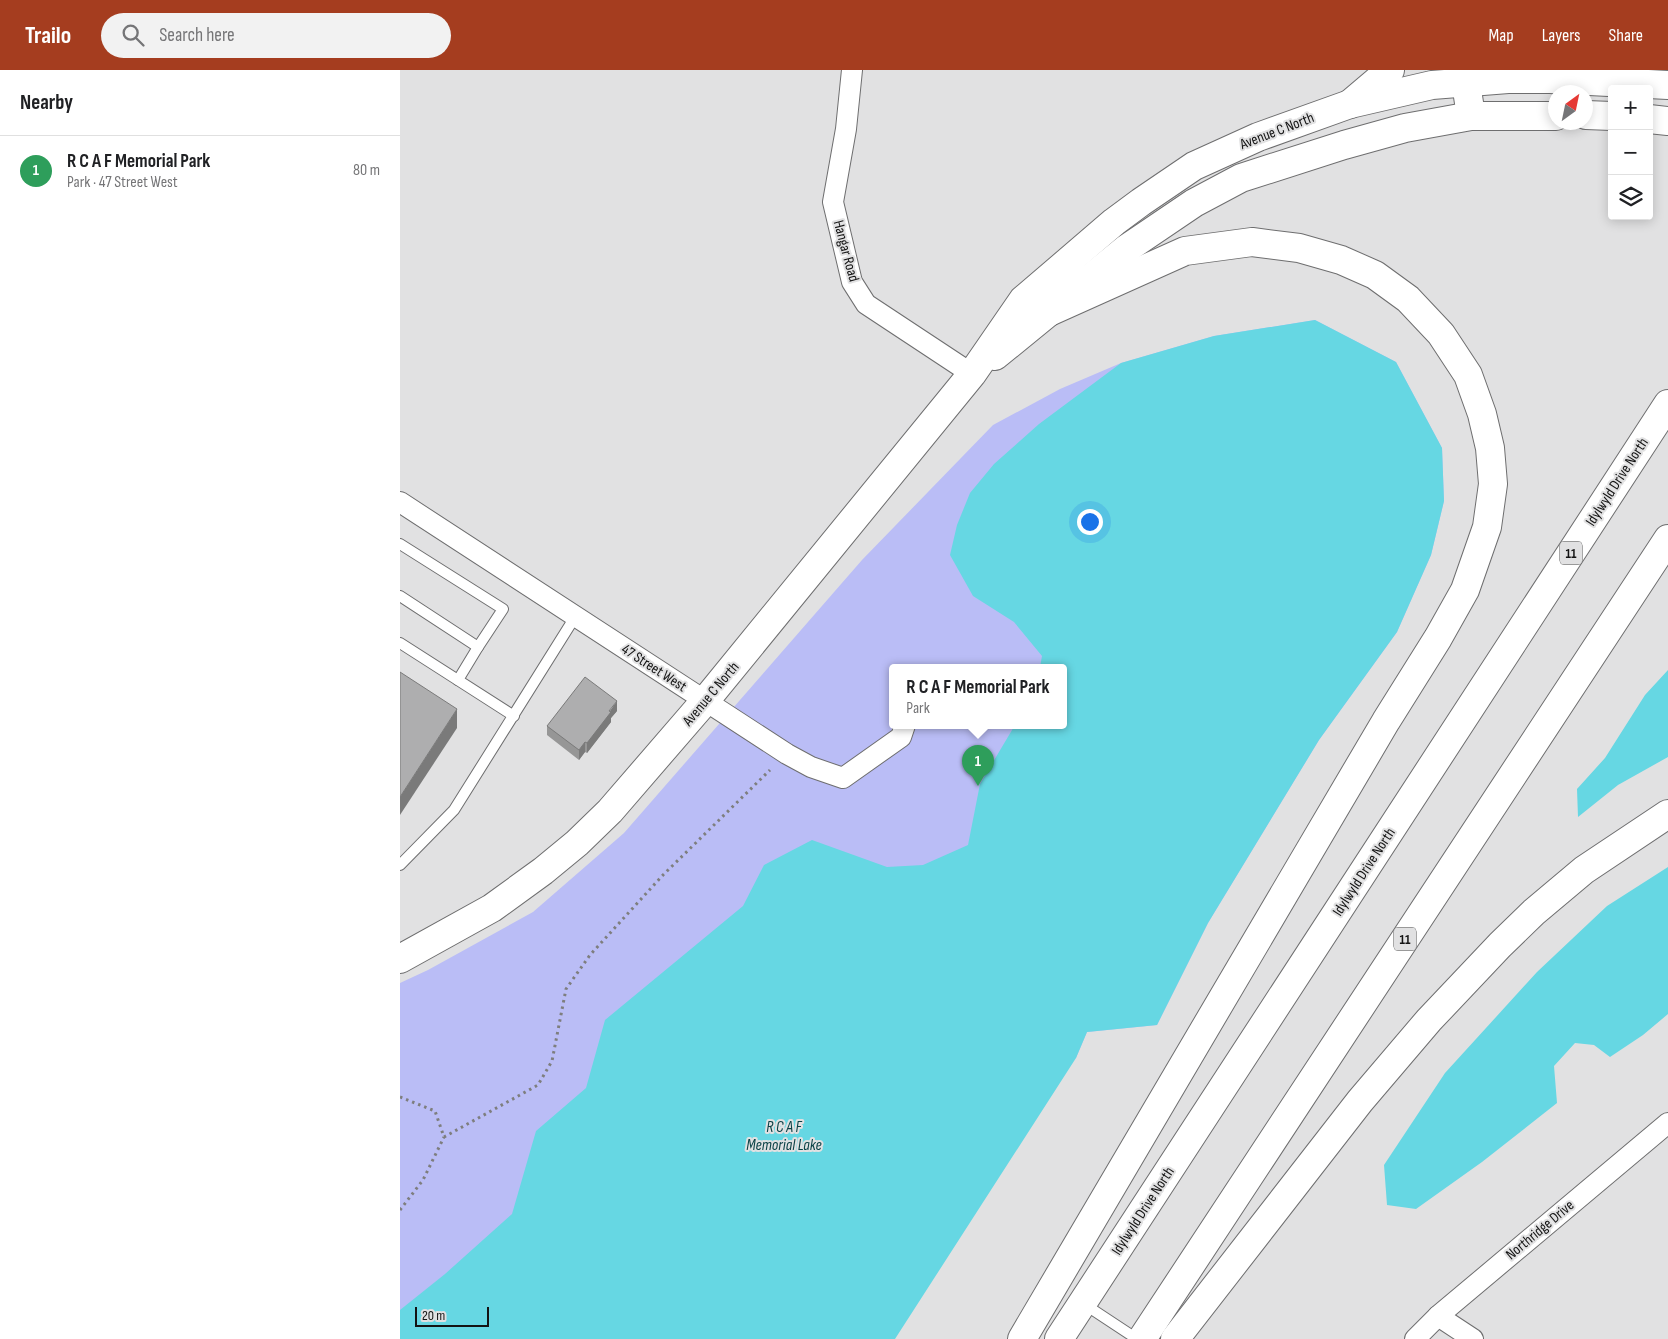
<!DOCTYPE html>
<meta charset="utf-8">
<style>
:root{--surface:#fff;--page:#f2f2f2;--text:#202124;--muted:#757577;--line:#e0e0e0;--accent:#a53d1f}
body{margin:0;font-family:"Sofia Sans Condensed",sans-serif;background:var(--page);color:var(--text)}
.controls{position:absolute;right:15px;top:15px;display:grid;overflow:hidden;border-radius:5px;box-shadow:0 2px 12px #0003}
.controls button{width:45px;height:45px;display:grid;place-items:center;padding:0;border:0;border-bottom:1px solid var(--line);background:var(--surface);color:var(--text);font:25px sans-serif}
.compass{position:absolute;left:1148px;top:15px;width:45px;height:45px;border-radius:50%;background:var(--surface);box-shadow:0 2px 12px #0003;rotate:33deg}
.scale{position:absolute;left:15px;bottom:12px;width:74px;box-sizing:border-box;padding-left:5px;border:2px solid #131313;border-top:0;font-size:14px;line-height:18px;white-space:nowrap;color:#131313;-webkit-text-stroke:4px #e1e1e2;paint-order:stroke}
.you{position:absolute;left:689px;top:451px;width:18px;height:18px;margin:-12px;border:4px solid #fff;border-radius:50%;background:#1a73e8;box-shadow:0 0 0 8px #1a73e833}
.badge{display:grid;place-items:center;width:32px;height:32px;border-radius:50%;background:var(--accent);color:#fff;font-size:16px;font-weight:700}
.pin{position:absolute;translate:-50% -41px;filter:drop-shadow(0 1px 2px #0008)}
.pin::after{content:'';position:absolute;top:26px;width:18px;height:15px;background:inherit;clip-path:polygon(0 0,100% 0,50% 100%)}
.popup{position:absolute;left:489px;top:594px;width:178px;height:65px;box-sizing:border-box;display:grid;place-content:center;border-radius:5px;background:var(--surface);filter:drop-shadow(0 1px 4px #0005);font-size:16px;white-space:nowrap;color:var(--muted)}
.popup b{font-size:19px;color:var(--text)}
.popup::after{content:'';position:absolute;left:50%;top:100%;margin-left:-10px;border:10px solid transparent;border-top-color:var(--surface)}
.list{margin:0;padding:0;list-style:none}
h2{display:flex;justify-content:space-between;align-items:center;height:65px;margin:0;padding:0 20px;font-size:21px}
h2 small{font-size:16px;font-weight:400;color:var(--muted)}
.list li{display:grid;grid-template-columns:32px 1fr auto;gap:15px;align-items:center;box-sizing:border-box;height:70px;padding:0 20px;border-top:1px solid var(--line)}
.list b{display:block;font-size:19px;white-space:nowrap}
.list p{margin:0;font-size:16px;white-space:nowrap;color:var(--muted)}
.list em{font-size:16px;font-style:normal;color:var(--muted)}
.icon{flex:none;width:28px;height:28px;fill:none;stroke:currentColor;stroke-width:2;stroke-linecap:round;stroke-linejoin:round}
.map{position:relative;flex:none;width:1268px;height:1269px;overflow:hidden}
header{display:flex;align-items:center;gap:30px;box-sizing:border-box;height:70px;padding:0 25px;background:var(--accent);color:#fff}
header strong{font-size:24px}
nav{display:flex;gap:28px;margin-inline-start:auto;font-size:18px}
.search{width:350px;height:45px;background:var(--page);display:flex;align-items:center;gap:12px;box-sizing:border-box;padding:0 18px;border-radius:28px;color:var(--muted);font-size:19px}
main{display:flex}
aside{flex:1;background:var(--surface)}
.map>svg:first-child{display:block}
.green{fill:#babdf6;fill-rule:evenodd}
.water{fill:#66d7e3}
.lines{fill:none;stroke-linecap:round;stroke-linejoin:round}
.lane-casing{stroke:#6e6e6f;stroke-width:12}
.street-casing{stroke:#6e6e6f;stroke-width:22}
.secondary-casing{stroke:#6e6e6f;stroke-width:30}
.highway-casing{stroke:#6e6e6f;stroke-width:30}
.path{stroke:#7e7e7e;stroke-width:3;stroke-dasharray:2.5 4;stroke-linecap:butt}
.lane{stroke:#fff;stroke-width:10}
.street{stroke:#fff;stroke-width:20}
.secondary{stroke:#fff;stroke-width:28}
.highway{stroke:#fff;stroke-width:28}
.wall{fill:#969696}
.shaded-wall{fill:#7a7a7a}
.building{fill:#aeaeaf;stroke:#7a7a7a}
.labels{text-anchor:middle;dominant-baseline:central;stroke-width:4;stroke-linejoin:round;paint-order:stroke}
.shield{fill:#e1e1e2;stroke:#515151;stroke-width:1}
.shield-label{font-size:14px;font-weight:bold;fill:#131313}
.street-label{font-size:15px;fill:#131313;stroke:#e1e1e2}
.water-label{font-size:16px;font-style:italic;fill:#0b4146;stroke:#e1e1e2}
</style>
<header>
<strong>Trailo</strong>
<div class="search"><svg class="icon" aria-label="search" viewBox="0 0 24 24"><circle cx="10" cy="10" r="6"/><path d="M15 15l6 6"/></svg>Search here</div>
<nav><a>Map</a><a>Layers</a><a>Share</a></nav>
</header>
<main>
<aside>
<h2>Nearby<small></small></h2>
<ul class="list">
<li><span class="badge" style="background:#2e9e5b">1</span><div><b>R C A F Memorial Park</b><p>Park · 47 Street West</p></div><em>80 m</em></li>
</ul>
</aside>
<div class="map">
<svg width="1268" height="1269" viewBox="0 0 1268 1269">
<rect width="100%" height="100%" fill="#e1e1e2"/>
<path class="green" d="M915,250L996,292L1042,378L1044,431L1031,485L997,562L919,670L808,853L757,955L687,962L676,988L0,1269V913L28,900L133,842L224,763L462,490L593,355L660,319L721,293L814,266ZM493,597H663V655H493Z"/>
<g class="water">
<path d="M915,250L996,292L1042,378L1044,431L1031,485L997,562L919,670L808,853L757,955L687,962L676,988L495,1269H0V1240L45,1204L112,1144L136,1061L186,1018L205,950L343,836L364,795L412,770L487,797L523,795L568,775L580,714L615,655H663V597H640L642,586L614,552L573,526L550,485L557,455L570,423L594,394L639,354L721,293L814,266Z"/>
<path d="M1268,600V687L1218,715L1178,747L1177,719L1205,688L1245,625Z"/>
<path d="M1268,797V944L1243,965L1210,987L1194,975L1175,973L1154,996L1157,1033L1082,1092L1016,1139L987,1135L984,1095L1045,1003L1137,902L1207,836Z"/>
</g>
<g class="lines">
<defs>
<g id="lane">
<path d="M0,474L103,539L78,577L0,526"/>
<path d="M0,573L114,646"/>
<path d="M58,610L78,577"/>
<path d="M0,795L54,740L175,547"/>
<path d="M684,1234L737,1269"/>
</g>
<g id="street">
<path d="M452,0L446,59L433,132L452,212L466,234L572,304"/>
<path d="M0,432L387,684L411,697L443,708L501,667L505,655"/>
<path d="M1038,1246L1073,1269"/>
<path d="M1015,1269L1038,1246L1268,1053"/>
</g>
<g id="secondary">
<path d="M1186,45L1212,46"/>
<path d="M1249,49L1268,51"/>
<path d="M595,286L726,179L794,133L841,108L944,75L1005,58L1071,46H1156"/>
<path d="M0,889L92,838L143,801L177,773L210,741L305,631L572,304L623,230L714,152L741,132L794,96L858,67L950,34L1032,15L1108,9H1150L1268,15"/>
</g>
<g id="highway">
<path d="M1064,0L1071,46"/>
<path d="M950,34L990,0"/>
<path d="M622,1269L986,651L1038,568L1065,520L1087,457L1093,414L1090,378L1082,344L1068,305L1041,264L1008,229L975,205L941,190L899,178L852,172L785,181L649,242"/>
<path d="M659,1269L1268,334"/>
<path d="M742,1269L1268,469"/>
<path d="M775,1269L960,1031L1029,950L1100,875L1134,842L1184,800L1268,744"/>
</g>
</defs>
<use href="#lane" class="lane-casing"/>
<use href="#street" class="street-casing"/>
<use href="#secondary" class="secondary-casing"/>
<use href="#highway" class="highway-casing"/>
<g class="path">
<path d="M0,1027L35,1041L44,1067L138,1015L152,991L166,919L190,885L263,805L370,700"/>
<path d="M0,1140L23,1110L44,1067"/>
</g>
<use href="#lane" class="lane"/>
<use href="#street" class="street"/>
<use href="#secondary" class="secondary"/>
<use href="#highway" class="highway"/>
</g>
<path class="wall" d="M217,641L211,648V652L187,683L185,682L179,690L147,665V656Z"/>
<g class="shaded-wall">
<path d="M217,631V641L211,648V652L187,683V673Z"/>
<path d="M57,639V658L0,745V727Z"/>
<path d="M185,672V682L179,690V680Z"/>
</g>
<g class="building">
<path d="M0,602L57,639L0,727Z"/>
<path d="M185,607L217,631L209,641L211,642L187,673L185,672L179,680L147,656Z"/>
</g>
<g class="labels">
<g class="shield">
<rect x="1160" y="471.5" width="22" height="23" rx="4"/>
<rect x="994" y="857.5" width="22" height="23" rx="4"/>
</g>
<g class="shield-label">
<text x="1171" y="483">11</text>
<text x="1005" y="869">11</text>
</g>
<g class="street-label">
<text transform="translate(877 61) rotate(-21)">Avenue C North</text>
<text transform="translate(446 181) rotate(75)">Hangar Road</text>
<text transform="translate(1217 412) rotate(-57)">Idylwyld Drive North</text>
<text transform="translate(254 598) rotate(33)">47 Street West</text>
<text transform="translate(311 624) rotate(-50)">Avenue C North</text>
<text transform="translate(964 802) rotate(-57)">Idylwyld Drive North</text>
<text transform="translate(743 1141) rotate(-57)">Idylwyld Drive North</text>
<text transform="translate(1140 1160) rotate(-40)">Northridge Drive</text>
</g>
<g class="water-label">
<text x="384" y="1057">R C A F<tspan x="384" dy="18">Memorial Lake</tspan></text>
</g>
</g>
</svg>
<div class="controls">
<button>+</button>
<button>−</button>
<button><svg class="icon" aria-label="layers" viewBox="0 0 24 24"><path d="M12 4l9 5-9 5-9-5zM3 14l9 5 9-5"/></svg></button>
</div>
<svg class="compass" viewBox="-18 -18 36 36"><path d="M0-13l5 13h-10z" fill="#e53935"/><path d="M0 13l5-13h-10z" fill="#757577"/></svg>
<div class="scale">20 m</div>
<div class="you"></div>
<div class="pin badge" style="left:578px;top:716px;background:#2e9e5b">1</div>
<div class="popup"><b>R C A F Memorial Park</b>Park</div>
</div>
</main>
